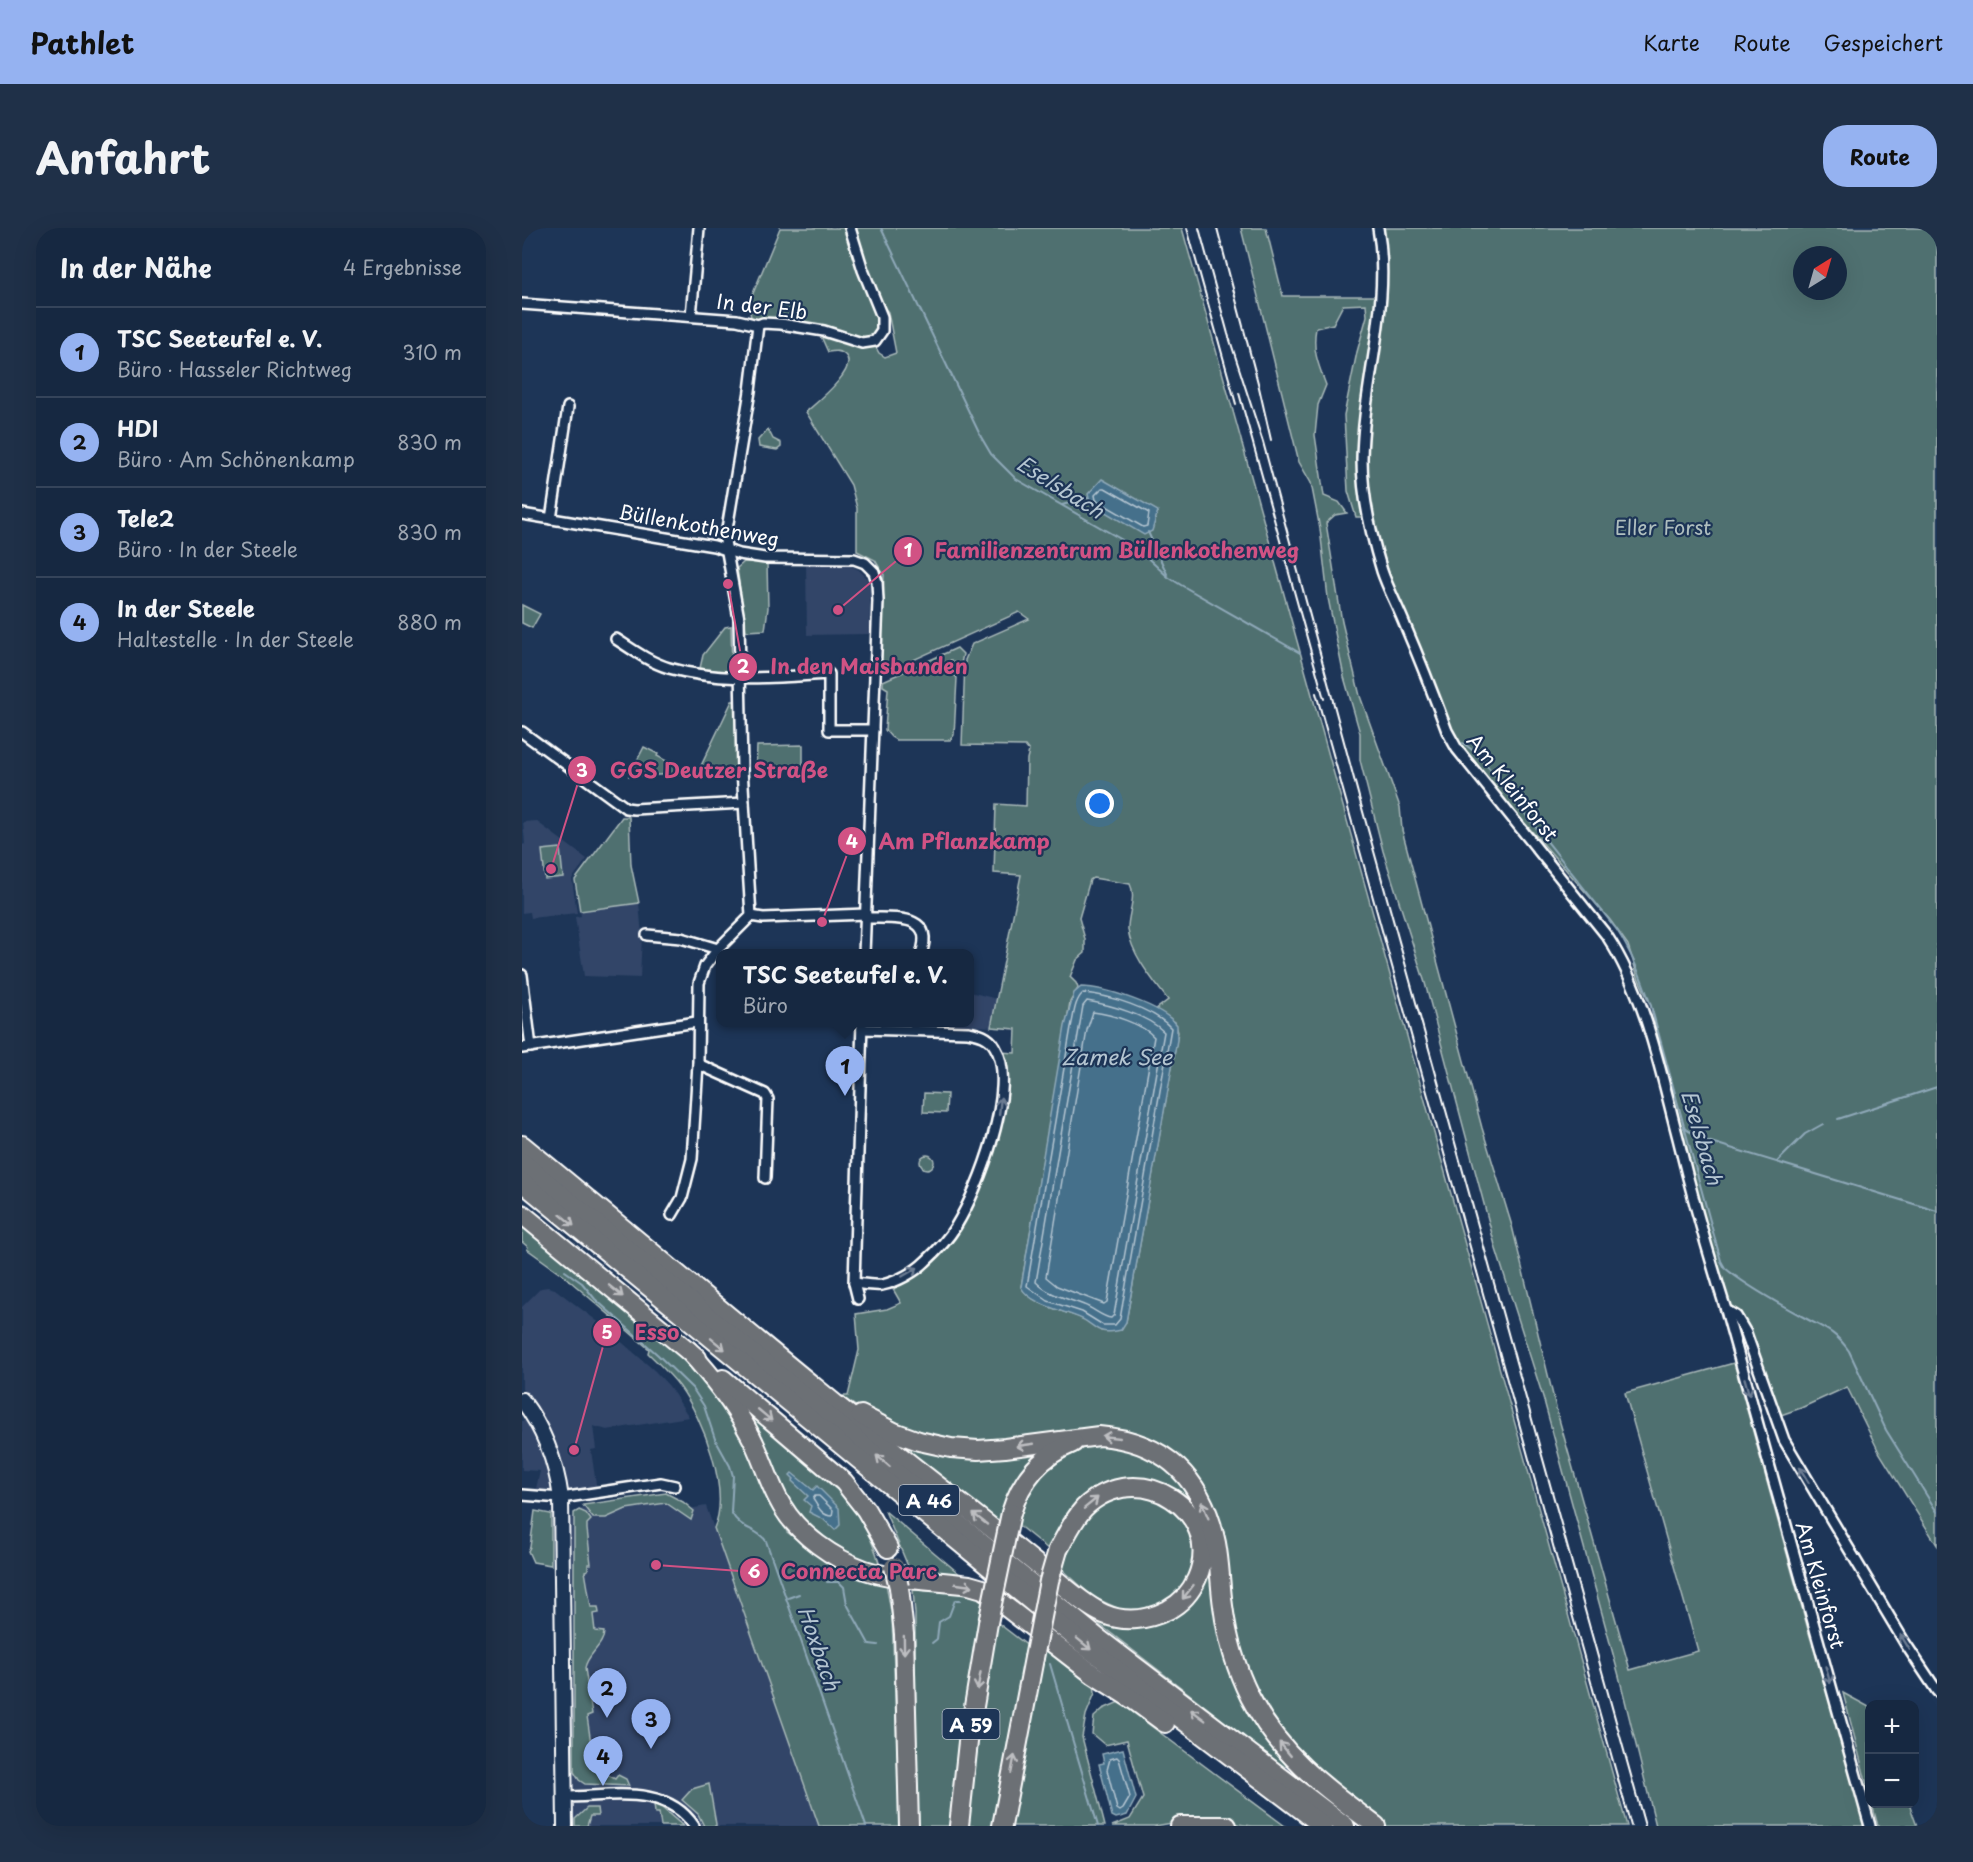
<!DOCTYPE html>
<html lang="de">
<meta charset="utf-8">
<style>
:root{--surface:#162841;--page:#1f3048;--text:#f1f3f6;--muted:#9ea6b1;--line:#35445a;--accent:#95b2f1}
body{margin:0;font-family:"Playpen Sans",sans-serif;background:var(--page);color:var(--text)}
.controls{position:absolute;right:18px;bottom:18px;display:grid;overflow:hidden;border-radius:12px;box-shadow:0 6px 24px #0002}
.controls button{width:54px;height:54px;display:grid;place-items:center;padding:0;border:0;border-bottom:2px solid var(--line);background:var(--surface);color:var(--text);font:30px sans-serif}
.compass{position:absolute;left:1271px;top:18px;width:54px;height:54px;border-radius:50%;background:var(--surface);box-shadow:0 6px 24px #0002;rotate:37deg}
.you{position:absolute;left:578px;top:576px;width:21px;height:21px;margin:-15px;border:4px solid #fff;border-radius:50%;background:#1a73e8;box-shadow:0 0 0 9px #1a73e833}
.badge{display:grid;place-items:center;width:39px;height:39px;border-radius:50%;background:var(--accent);color:#111;font-size:20px;font-weight:700}
.pin{position:absolute;translate:-50% -50px;filter:drop-shadow(0 2px 3px #0008)}
.pin::after{content:'';position:absolute;top:32px;width:21px;height:18px;background:inherit;clip-path:polygon(0 0,100% 0,50% 100%)}
.popup{position:absolute;left:194px;top:721px;width:258px;height:78px;box-sizing:border-box;display:grid;place-content:center;border-radius:12px;background:var(--surface);filter:drop-shadow(0 2px 4px #0005);font-size:20px;white-space:nowrap;color:var(--muted)}
.popup b{font-size:22px;color:var(--text)}
.popup::after{content:'';position:absolute;left:50%;top:100%;margin-left:-12px;border:12px solid transparent;border-top-color:var(--surface)}
.list{margin:0;padding:0;list-style:none}
h2{display:flex;justify-content:space-between;align-items:center;height:78px;margin:0;padding:0 24px;font-size:26px}
h2 small{font-size:20px;font-weight:400;color:var(--muted)}
.list li{display:grid;grid-template-columns:39px 1fr auto;gap:18px;align-items:center;box-sizing:border-box;height:90px;padding:0 24px;border-top:2px solid var(--line)}
.list b{display:block;font-size:22px;white-space:nowrap}
.list p{margin:0;font-size:20px;white-space:nowrap;color:var(--muted)}
.list em{font-size:20px;font-style:normal;color:var(--muted)}
.map{position:relative;flex:none;width:1415px;height:1598px;overflow:hidden;border-radius:24px}
header{display:flex;align-items:center;gap:36px;box-sizing:border-box;height:84px;padding:0 30px;background:var(--accent);color:#111}
header strong{font-size:28px}
nav{display:flex;gap:33px;margin-inline-start:auto;font-size:21px}
.intro{display:flex;align-items:center;justify-content:space-between;box-sizing:border-box;height:144px;padding:0 36px}
h1{margin:0;font-size:42px}
.button{padding:15px 27px;border-radius:24px;background:var(--accent);color:#111;font-size:21px;font-weight:700}
main{display:flex;gap:36px;padding:0 36px}
aside{flex:1;background:var(--surface);border-radius:24px;box-shadow:0 6px 24px #0002}
.map>svg:first-child{display:block}
.built{fill:#304568}
.green{fill:#507070;stroke:#a8b8b8;stroke-width:1.5;fill-rule:evenodd}
.water{fill:#446f8b;stroke:#8fa9b9;stroke-width:1.5}
.lines{fill:none;stroke-linecap:round;stroke-linejoin:round}
.shore{stroke:#b4c5d1;stroke-width:1.5}
.stream{stroke:#8fa9b9;stroke-width:2}
.minor-casing{stroke:#fff;stroke-width:14}
.secondary-casing{stroke:#fff;stroke-width:18}
.motorway-casing{stroke:#fff;stroke-width:22}
.minor{stroke:#1d3557;stroke-width:9}
.secondary{stroke:#1d3557;stroke-width:14}
.motorway{stroke:#6c6f75;stroke-width:18}
.rail{stroke:#fff;stroke-width:2}
.motorway-bridge-casing{stroke:#fff;stroke-width:22;stroke-linecap:butt}
.motorway-bridge{stroke:#6c6f75;stroke-width:18}
.oneway{stroke:#6c7c92}
.oneway2{stroke:#bdbec1}
.labels{text-anchor:middle;dominant-baseline:central;stroke-width:4.5;stroke-linejoin:round;paint-order:stroke}
.shield{fill:#1d3557;stroke:#bbc2cd;stroke-width:1.5}
.shield-label{font-size:18px;font-weight:bold;fill:#fff}
.street-label{font-size:20px;fill:#fff;stroke:#1d3557}
.park-label{font-size:20px;fill:#b0bfbf;stroke:#1d3557}
.water-label{font-size:21px;font-style:italic;fill:#b4c5d1;stroke:#1d3557}
.leader{fill:none;stroke:#d15284;stroke-width:2}
.callout-dot{fill:#d15284;stroke:#1d3557;stroke-width:2}
.mark-label{font-size:18px;text-anchor:middle;font-weight:bold;fill:#fff}
.callout-label{font-size:21px;text-anchor:middle;font-weight:bold;fill:#d15284;stroke:#1d3557;stroke-width:4.5;stroke-linejoin:round;paint-order:stroke}
</style>
<header>
<strong>Pathlet</strong>
<nav><a>Karte</a><a>Route</a><a>Gespeichert</a></nav>
</header>
<div class="intro"><h1>Anfahrt</h1><a class="button">Route</a></div>
<main>
<aside>
<h2>In der Nähe<small>4 Ergebnisse</small></h2>
<ul class="list">
<li><span class="badge">1</span><div><b>TSC Seeteufel e. V.</b><p>Büro · Hasseler Richtweg</p></div><em>310 m</em></li>
<li><span class="badge">2</span><div><b>HDI</b><p>Büro · Am Schönenkamp</p></div><em>830 m</em></li>
<li><span class="badge">3</span><div><b>Tele2</b><p>Büro · In der Steele</p></div><em>830 m</em></li>
<li><span class="badge">4</span><div><b>In der Steele</b><p>Haltestelle · In der Steele</p></div><em>880 m</em></li>
</ul>
</aside>
<div class="map">
<svg width="1415" height="1598" viewBox="0 0 1415 1598">
<rect width="100%" height="100%" fill="#1d3557"/>
<filter id="ink" filterUnits="userSpaceOnUse"><feTurbulence type="fractalNoise" baseFrequency=".0167" numOctaves="2"/><feDisplacementMap in="SourceGraphic" scale="12" xChannelSelector="R" yChannelSelector="G"/><feConvolveMatrix kernelMatrix="1 2 1 2 8 2 1 2 1" color-interpolation-filters="sRGB"/></filter>
<g filter="url(#ink)">
<g class="built">
<path d="M284,337H327L337,342L344,349L349,357L347,406L285,407Z"/>
<path d="M14,593L65,631L50,651L55,685L9,690L8,684L0,685V617L3,616L1,594Z"/>
<path d="M117,675L120,707L118,750L62,748L53,689L59,688L58,683Z"/>
<path d="M448,764L475,771L469,799L415,795L448,794Z"/>
<path d="M26,1059L33,1061L79,1096L133,1143L147,1158L167,1189L85,1202L71,1198L74,1221L69,1222L75,1263L51,1267L46,1264L36,1226L27,1201L0,1161V1079L19,1060Z"/>
<path d="M6,1192L21,1218L31,1258L27,1265H13L18,1243L0,1242V1193Z"/>
<path d="M158,1269L161,1282L184,1278L297,1598H50L51,1420L48,1292L57,1281Z"/>
</g>
<g class="green">
<path d="M258,0H327L359,90L355,109L340,111L290,96L229,90L227,75Z"/>
<path d="M329,0H660L1105,1598H864L773,1526L762,1541C665,1462 564,1388 467,1309L567,1385L604,1384L571,1369L541,1342V1333L496,1297L476,1296L358,1205L338,1181L319,1168H326L337,1122L334,1086L365,1081L379,1075L368,1056L397,1041L435,1000L479,885L478,824L493,825L494,801L469,799L499,647L472,645L474,576L504,578L505,531L507,523L503,518L440,517L443,432L450,416L507,391L497,384L365,444L358,439L362,347L353,332L335,323V280L329,257L284,184C294,175 338,140 323,127C318,122 312,123 306,124L298,106L352,116L357,125L363,129L374,125L366,84L362,79L358,80ZM571,650L608,656C615,669 605,688 606,702C610,728 631,752 646,772L633,782L653,794L656,804L604,1094L579,1103C573,1098 567,1093 559,1090C540,1082 511,1078 499,1059L548,774L556,760L554,755L548,749L555,732L563,725V711L557,690L568,652Z"/>
<path d="M719,0H744L761,68H854L838,197L842,289H834L826,263L822,187L835,124L845,88L844,76L821,77L811,96L794,100C790,122 796,136 804,157L796,177L793,207L802,268L817,274L825,285L813,287L804,295L820,394L838,468L878,579L880,602L960,900L990,998L1035,1184L1108,1442L1176,1423L1103,1165L1212,1135L1287,1405L1345,1598H1134L1097,1448L1021,1169L974,1021L903,755L861,623L838,532V505L822,449L806,370L798,301L789,255L777,234Z"/>
<path d="M858,0H1415V1317L1357,1224L1325,1159L1279,1180L1253,1189L1222,1089L1205,1076L1155,899L1129,778L1116,749L1106,717L1088,692L936,519L859,330L844,266L843,204L859,89ZM1280,27H1316V63H1280Z"/>
<path d="M246,201L251,211L259,215V219L255,222L237,219L236,212Z"/>
<path d="M222,334L245,335L246,380L243,402L224,403L215,340Z"/>
<path d="M0,377L18,386L10,400L0,395Z"/>
<path d="M209,398L210,441L206,444L178,440L181,427L203,399Z"/>
<path d="M435,420L441,426L439,436L435,438L429,432L419,437L427,440L435,450L432,507L428,512H374L369,509L363,502L366,461L361,458V453Z"/>
<path d="M210,473H213L215,541L177,542Z"/>
<path d="M281,517V541L234,542L235,518Z"/>
<path d="M122,519L136,526L135,528L163,543L164,546L107,548Z"/>
<path d="M100,589H107L109,637L117,675L58,683L53,652Z"/>
<path d="M38,620L41,649L23,651L20,622Z"/>
<path d="M402,865L425,866L424,885L401,884Z"/>
<circle cx="405" cy="934" r="7"/>
<path d="M0,997L164,1133L193,1162L232,1227L265,1304L305,1333L364,1355L370,1389L378,1598H297L192,1300C209,1263 181,1191 158,1159C149,1147 137,1136 126,1125L127,1121L41,1047L5,1021L6,1019L0,1014Z"/>
<path d="M214,1172C273,1220 338,1261 358,1338L341,1333L302,1310L263,1273Z"/>
<path d="M144,1265L161,1274L172,1283L169,1292L144,1275L104,1281L84,1290H71L61,1277Z"/>
<path d="M57,1282L64,1285L69,1292L65,1296V1301L69,1336H66V1342L63,1343L69,1379H76L77,1385L71,1386L73,1403L82,1404C82,1418 65,1426 63,1440L70,1486L65,1488L72,1536L77,1542L93,1551L96,1547L104,1551L107,1558L63,1556L57,1552L52,1544V1285Z"/>
<path d="M13,1283L29,1286V1337L11,1334L6,1323L8,1319Z"/>
<path d="M363,1283L440,1348L388,1343Z"/>
<path d="M391,1362L451,1365L462,1374L456,1394L459,1412L430,1598H394L393,1386Z"/>
<path d="M476,1395L506,1418L473,1598H443L454,1502Z"/>
<path d="M523,1415L572,1455L573,1465L564,1487L560,1509L583,1598H486Z"/>
<path d="M1321,1465L1347,1479V1565Z"/>
<path d="M597,1474L763,1598H730L688,1592L661,1593L633,1598H590L608,1591L621,1570L605,1512L583,1517L570,1506L572,1489L581,1481Z"/>
<path d="M187,1556L194,1596V1598H182L176,1586L160,1572L170,1561Z"/>
<path d="M132,1576L140,1580L161,1598H139L137,1585H133Z"/>
<path d="M1350,1576H1387L1395,1598H1356Z"/>
<path d="M65,1580H75L76,1588H68L65,1598H53V1591Z"/>
</g>
<g class="water">
<path d="M580,251L636,283L630,303L622,307L568,275L566,266Z"/>
<path d="M559,759C583,759 641,778 655,797V812L604,1094L599,1102C594,1103 585,1105 580,1103C574,1102 567,1094 560,1091C544,1083 508,1077 499,1059L543,798L552,765Z"/>
<path d="M270,1245L291,1262L295,1258L317,1280L318,1297L313,1302L301,1291L287,1284L289,1278L282,1272L286,1268L270,1253L272,1251L268,1247Z"/>
<path d="M601,1521L614,1570L605,1587L594,1590L590,1588L577,1536L582,1535L580,1526Z"/>
</g>
<g class="lines">
<g class="shore">
<path d="M580,260H583L627,285L625,298L621,299L574,272L573,267Z"/>
<path d="M561,765C587,767 632,781 649,800L598,1091L593,1097H581L560,1084L526,1073L505,1058L549,799C552,788 552,773 561,765Z"/>
<path d="M565,773C589,777 625,787 642,804L592,1087L589,1090C580,1089 571,1080 562,1077C545,1070 528,1068 514,1054L557,801L561,778Z"/>
<path d="M571,784C589,786 621,796 632,809L585,1074L582,1076L535,1058L524,1049L565,802Z"/>
<path d="M293,1268H297L311,1282L310,1288C300,1288 296,1279 291,1271Z"/>
<path d="M595,1529L597,1531L608,1569L601,1581L598,1583L595,1581L585,1542L588,1531Z"/>
</g>
<g class="stream">
<path d="M359,0L459,209L469,226L494,251L616,321L646,349L659,357L778,425"/>
<path d="M540,277L566,270"/>
<path d="M626,304L645,346"/>
<path d="M941,515L953,524L967,540L1095,702C1111,727 1120,750 1129,778L1199,1033L1203,1040C1224,1058 1259,1077 1283,1090C1303,1101 1313,1103 1327,1123L1364,1202L1415,1284"/>
<path d="M1316,891L1415,859"/>
<path d="M1162,900L1179,911L1415,983"/>
<path d="M1255,934L1283,906L1301,896"/>
<path d="M43,1043L60,1055L73,1071L136,1127L171,1161L182,1178L193,1211L208,1238L211,1248L209,1284C219,1303 234,1299 244,1313L344,1598"/>
<path d="M305,1354H317L322,1359L325,1376L347,1416L356,1417"/>
<path d="M266,1370L277,1366"/>
<path d="M410,1415L415,1411L417,1394L427,1388L433,1372H438"/>
<path d="M528,1436L576,1598"/>
</g>
<defs>
<g id="minor">
<path d="M856,0C870,76 841,154 840,231C840,268 849,307 860,343C866,361 876,379 883,397C898,432 912,468 925,503L935,521L1085,708C1124,768 1138,842 1156,910C1170,968 1186,1025 1204,1082L1348,1598"/>
<path d="M0,76L215,92L236,97L241,95L259,96L302,103L340,115L353,113L360,103V89L341,42L328,0"/>
<path d="M169,88L177,0"/>
<path d="M0,286L192,318L217,326L243,330L332,331L343,335L352,344L355,354L356,373L342,726"/>
<path d="M29,291L46,179"/>
<path d="M94,411C111,422 127,434 147,440C199,455 254,449 307,446V502H351"/>
<path d="M0,504L104,580L112,581L222,575"/>
<path d="M229,688L241,690L344,686"/>
<path d="M344,690C370,691 414,684 399,726"/>
<path d="M125,707L159,710L196,721"/>
<path d="M0,747L9,819"/>
<path d="M0,820L175,794"/>
<path d="M176,836L243,866L246,871L243,950"/>
<path d="M150,987L160,970L170,931L176,836L177,755L183,738L196,721L229,688L220,541L217,391L203,313L228,163L236,97"/>
<path d="M332,1055C341,1056 351,1058 360,1057C375,1054 393,1044 404,1033C415,1023 426,1011 434,998C456,963 497,857 473,819C467,808 457,806 446,804L340,801"/>
<path d="M336,1071L332,1055L340,794"/>
<path d="M1204,1082L1214,1088L1224,1105L1262,1212L1383,1415L1415,1463"/>
<path d="M0,1267L39,1270L139,1255L153,1258"/>
<path d="M43,1569C86,1569 144,1555 172,1598"/>
</g>
<path id="secondary" d="M0,1172C22,1201 34,1233 39,1270L43,1598"/>
<g id="motorway">
<path d="M0,917C149,1039 295,1165 447,1282C475,1304 502,1326 529,1348C546,1361 562,1377 582,1386C603,1395 626,1392 646,1382C659,1375 669,1364 675,1350C703,1284 617,1227 562,1280C551,1292 544,1308 536,1322"/>
<path d="M0,934L464,1319L577,1411L823,1598"/>
<path d="M0,954L566,1420L801,1598"/>
<path d="M0,986L175,1130"/>
<path d="M166,1122C189,1147 210,1173 226,1203C240,1227 246,1255 260,1278C277,1307 312,1331 343,1342C376,1353 413,1352 447,1357L461,1361L572,1447L613,1473L643,1495"/>
<path d="M201,1151L322,1254L344,1282L366,1320"/>
<path d="M339,1187L372,1204L397,1213L429,1220L456,1222L483,1220L577,1208C643,1213 681,1251 694,1315C698,1336 698,1357 701,1378C705,1409 714,1441 728,1469C758,1528 803,1560 854,1598"/>
<path d="M489,1285C499,1252 518,1228 551,1215"/>
<path d="M377,1359L382,1406L387,1598"/>
<path d="M437,1598L446,1514L466,1395"/>
<path d="M480,1598L512,1430"/>
<path d="M658,1598H705"/>
</g>
</defs>
<use href="#minor" class="minor-casing"/>
<use href="#secondary" class="secondary-casing"/>
<use href="#motorway" class="motorway-casing"/>
<use href="#minor" class="minor"/>
<use href="#secondary" class="secondary"/>
<use href="#motorway" class="motorway"/>
<g class="rail">
<path d="M665,0L714,176"/>
<path d="M677,0L706,106L741,214L838,573L1123,1598"/>
<path d="M695,0L736,155L749,212"/>
<path d="M717,165L802,471"/>
<path d="M794,465L1109,1598"/>
</g>
<defs>
<g id="motorway-bridge">
<path d="M372,1339L377,1359"/>
<path d="M466,1395L489,1285"/>
<path d="M512,1430L527,1353L536,1322"/>
</g>
</defs>
<use href="#motorway-bridge" class="motorway-bridge-casing"/>
<use href="#motorway-bridge" class="motorway-bridge"/>
</g>
<defs><path id="oneway-shaft" d="M-6 0H5M1.5-3L5.5 0L1.5 3" fill="none" stroke-width="1.6" stroke-linecap="round" stroke-linejoin="round" transform="scale(1.5)"/></defs>
<g class="oneway">
<use href="#oneway-shaft" transform="translate(478 878) rotate(-84)"/>
<use href="#oneway-shaft" transform="translate(388 1044) rotate(-30)"/>
<use href="#oneway-shaft" transform="translate(1225 1159) rotate(74)"/>
<use href="#oneway-shaft" transform="translate(1282 1247) rotate(-121)"/>
<use href="#oneway-shaft" transform="translate(1383 1414) rotate(-121)"/>
<use href="#oneway-shaft" transform="translate(1306 1447) rotate(74)"/>
</g>
<g class="oneway2">
<use href="#oneway-shaft" transform="translate(45 992) rotate(40)"/>
<use href="#oneway-shaft" transform="translate(94 1063) rotate(39)"/>
<use href="#oneway-shaft" transform="translate(196 1116) rotate(39)"/>
<use href="#oneway-shaft" transform="translate(243 1187) rotate(40)"/>
<use href="#oneway-shaft" transform="translate(589 1209) rotate(-174)"/>
<use href="#oneway-shaft" transform="translate(503 1217) rotate(172)"/>
<use href="#oneway-shaft" transform="translate(361 1233) rotate(-140)"/>
<use href="#oneway-shaft" transform="translate(569 1275) rotate(-39)"/>
<use href="#oneway-shaft" transform="translate(683 1282) rotate(-112)"/>
<use href="#oneway-shaft" transform="translate(458 1291) rotate(-142)"/>
<use href="#oneway-shaft" transform="translate(442 1357) rotate(8)"/>
<use href="#oneway-shaft" transform="translate(666 1364) rotate(128)"/>
<use href="#oneway-shaft" transform="translate(562 1416) rotate(39)"/>
<use href="#oneway-shaft" transform="translate(382 1417) rotate(89)"/>
<use href="#oneway-shaft" transform="translate(457 1453) rotate(100)"/>
<use href="#oneway-shaft" transform="translate(676 1487) rotate(-143)"/>
<use href="#oneway-shaft" transform="translate(763 1521) rotate(-130)"/>
<use href="#oneway-shaft" transform="translate(491 1536) rotate(-79)"/>
</g>
</g>
<g class="labels">
<g class="shield">
<rect x="377" y="1257" width="60" height="30" rx="4.5"/>
<rect x="420.5" y="1481" width="57" height="30" rx="4.5"/>
</g>
<g class="shield-label">
<text x="407" y="1272">A 46</text>
<text x="449" y="1496">A 59</text>
</g>
<g class="street-label">
<text transform="translate(240 78) rotate(7)">In der Elb</text>
<text transform="translate(177 297) rotate(10)">Büllenkothenweg</text>
<text transform="translate(991 559) rotate(51)">Am Kleinforst</text>
<text transform="translate(1299 1357) rotate(74)">Am Kleinforst</text>
</g>
<g class="park-label">
<text x="1141" y="299">Eller Forst</text>
</g>
<g class="water-label">
<text transform="translate(539 258) rotate(32)">Eselsbach</text>
<text x="595" y="828">Zamek See</text>
<text transform="translate(1181 909) rotate(74)">Eselsbach</text>
<text transform="translate(298 1420) rotate(71)">Hoxbach</text>
</g>
</g>
<path class="leader" d="M316 382L386 323M206 356L221 439M29 641L60 542M300 694L330 613M52 1222L85 1104M134 1337L232 1344"/>
<g class="callout-dot">
<circle cx="316" cy="382" r="6"/>
<circle cx="206" cy="356" r="6"/>
<circle cx="29" cy="641" r="6"/>
<circle cx="300" cy="694" r="6"/>
<circle cx="52" cy="1222" r="6"/>
<circle cx="134" cy="1337" r="6"/>
<circle cx="386" cy="323" r="15"/>
<circle cx="221" cy="439" r="15"/>
<circle cx="60" cy="542" r="15"/>
<circle cx="330" cy="613" r="15"/>
<circle cx="85" cy="1104" r="15"/>
<circle cx="232" cy="1344" r="15"/>
</g>
<g class="mark-label">
<text x="386" y="329">1</text>
<text x="221" y="445">2</text>
<text x="60" y="549">3</text>
<text x="330" y="620">4</text>
<text x="85" y="1111">5</text>
<text x="232" y="1350">6</text>
</g>
<g class="callout-label">
<text x="595" y="330">Familienzentrum Büllenkothenweg</text>
<text x="347" y="446">In den Maisbanden</text>
<text x="197" y="550">GGS Deutzer Straße</text>
<text x="442" y="621">Am Pflanzkamp</text>
<text x="135" y="1112">Esso</text>
<text x="337" y="1351">Connecta Parc</text>
</g>
</svg>
<div class="controls">
<button>+</button>
<button>−</button>
</div>
<svg class="compass" viewBox="-18 -18 36 36"><path d="M0-13l5 13h-10z" fill="#e53935"/><path d="M0 13l5-13h-10z" fill="#9ea6b1"/></svg>
<div class="you"></div>
<div class="pin badge" style="left:323px;top:868px">1</div>
<div class="popup"><b>TSC Seeteufel e. V.</b>Büro</div>
<div class="pin badge" style="left:85px;top:1490px">2</div>
<div class="pin badge" style="left:129px;top:1521px">3</div>
<div class="pin badge" style="left:81px;top:1558px">4</div>
</div>
</main>
